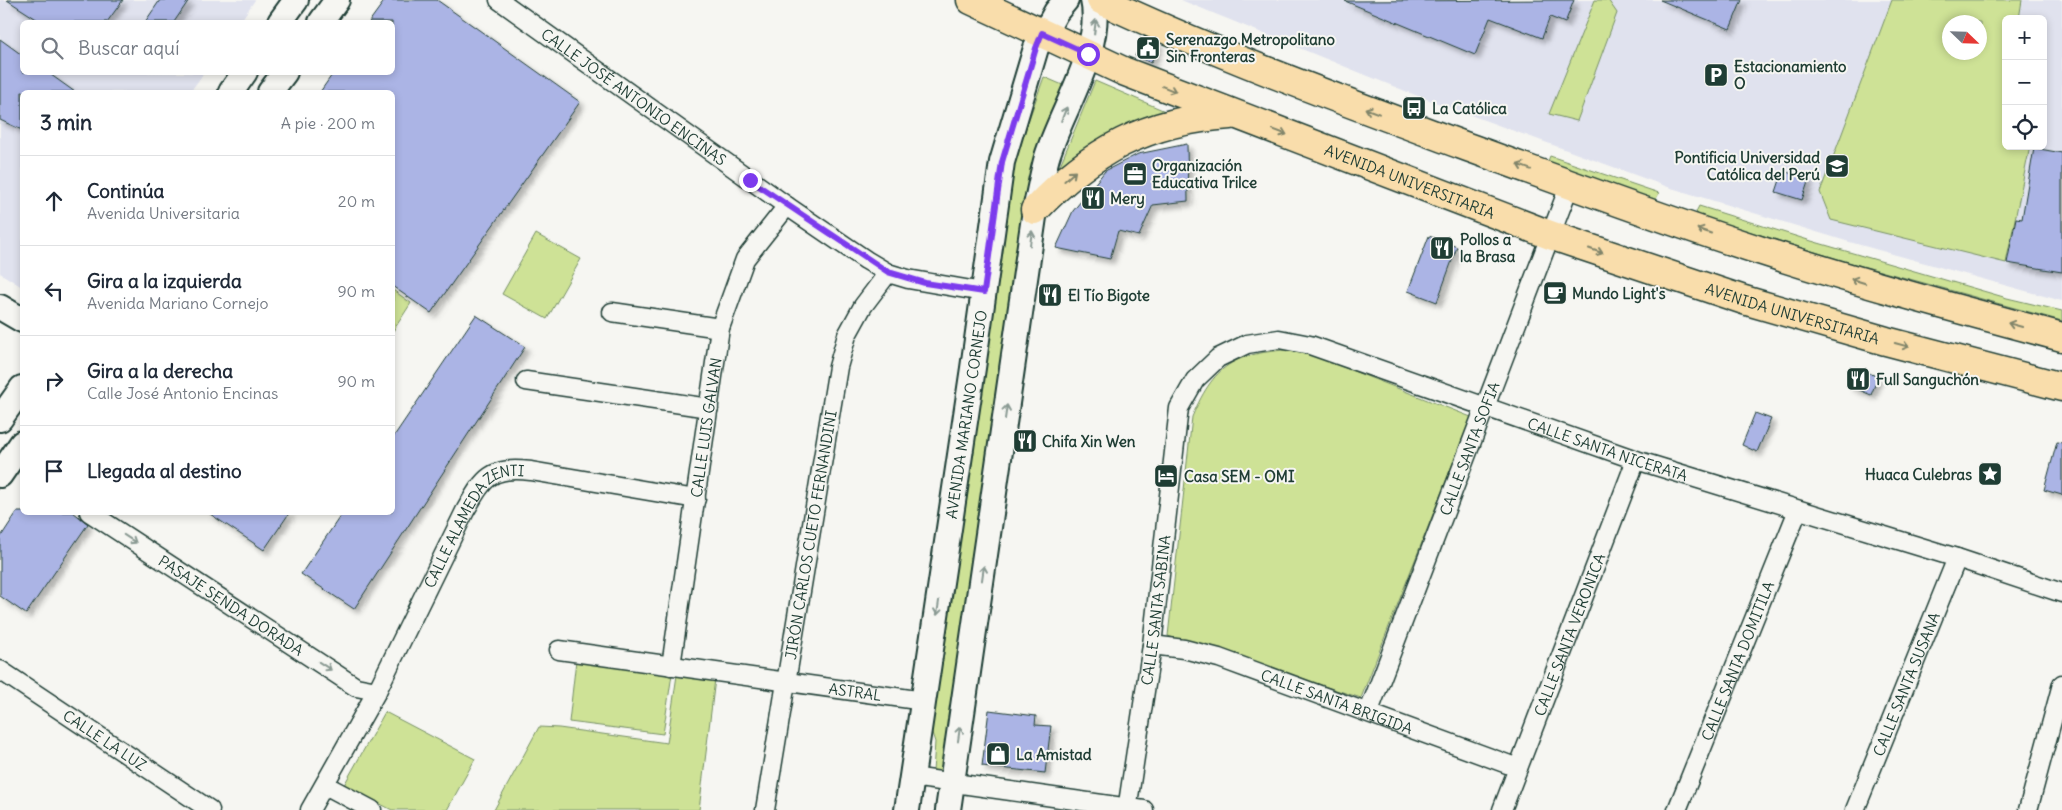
<!DOCTYPE html>
<html lang="es">
<meta charset="utf-8">
<style>
:root{--surface:#fff;--page:#f6f6f7;--text:#1f2937;--muted:#747a83;--line:#e0e1e3}
body{margin:0;font-family:Delius,sans-serif;background:var(--page);color:var(--text)}
.controls{position:absolute;right:15px;top:15px;display:grid;overflow:hidden;border-radius:8px;box-shadow:0 2px 8px #0003}
.controls button{width:45px;height:45px;display:grid;place-items:center;padding:0;border:0;border-bottom:1px solid var(--line);background:var(--surface);color:var(--text);font:25px sans-serif}
.compass{position:absolute;left:1942px;top:15px;width:45px;height:45px;border-radius:50%;background:var(--surface);box-shadow:0 2px 8px #0003;rotate:113deg}
.stop{position:absolute;width:15px;height:15px;margin:-11px;border:4px solid #7c3aed;border-radius:50%;background:#fff}
.stop.end{background:#7c3aed;border-color:#fff;box-shadow:0 1px 5px #0008}
.list{margin:0;padding:0;list-style:none}
h2{display:flex;justify-content:space-between;align-items:center;height:65px;margin:0;padding:0 20px;font-size:21px}
h2 small{font-size:16px;font-weight:400;color:var(--muted)}
.list li{display:grid;grid-template-columns:32px 1fr auto;gap:15px;align-items:center;box-sizing:border-box;height:90px;padding:0 20px;border-top:1px solid var(--line)}
.list b{display:block;font-size:19px;white-space:nowrap}
.list p{margin:0;font-size:16px;white-space:nowrap;color:var(--muted)}
.list em{font-size:16px;font-style:normal;color:var(--muted)}
.icon{flex:none;width:28px;height:28px;fill:none;stroke:currentColor;stroke-width:2;stroke-linecap:round;stroke-linejoin:round}
.map{position:relative;flex:none;width:2062px;height:810px;overflow:hidden}
.search{position:absolute;background:var(--surface);box-shadow:0 2px 8px #0003;left:20px;top:20px;width:375px;height:55px;display:flex;align-items:center;gap:12px;box-sizing:border-box;padding:0 18px;border-radius:8px;color:var(--muted);font-size:19px}
.panel{position:absolute;background:var(--surface);box-shadow:0 2px 8px #0003;left:20px;top:90px;width:375px;height:425px;border-radius:8px}
.map>svg:first-child{display:block}
.built{fill:#e0e2ee;fill-rule:evenodd}
.green{fill:#cee296;stroke:#769065;fill-rule:evenodd}
.building{fill:#abb4e5;stroke:#1f3d34;filter:url(#shadow)}
.lines{fill:none;stroke-linecap:round;stroke-linejoin:round}
.street-casing{stroke:#1f3d34;stroke-width:21}
.secondary-casing{stroke:#1f3d34;stroke-width:28}
.primary-casing{stroke:#1f3d34;stroke-width:31}
.street{stroke:#f6f6f2;stroke-width:18}
.secondary{stroke:#f6f6f2;stroke-width:24}
.primary{stroke:#f9ddab;stroke-width:28}
.oneway{stroke:#8a9a93}
.oneway2{stroke:#81856a}
.route{stroke:#7c3aed;stroke-width:6}
.labels{text-anchor:middle;dominant-baseline:central;stroke-width:4;stroke-linejoin:round;paint-order:stroke}
.poi-label{font-size:15px;font-weight:bold;fill:#1f3d34;stroke:#f6f6f2;text-anchor:start}
.street-label{font-size:15px;fill:#1f3d34;stroke:#f6f6f2}
</style>
<div class="map">
<svg width="2062" height="810" viewBox="0 0 2062 810">
<defs>
<filter id="shadow"><feDropShadow dx="4.5" dy="4.5" stdDeviation="2.5" flood-color="#0004"/></filter>
</defs>
<rect width="100%" height="100%" fill="#f6f6f2"/>
<filter id="ink" filterUnits="userSpaceOnUse"><feTurbulence type="fractalNoise" baseFrequency=".02" numOctaves="2"/><feDisplacementMap in="SourceGraphic" scale="10" xChannelSelector="R" yChannelSelector="G"/><feConvolveMatrix kernelMatrix="1 2 1 2 8 2 1 2 1" color-interpolation-filters="sRGB"/></filter>
<g filter="url(#ink)">
<g class="built">
<path d="M0,0H255L240,22H22V72L204,73L190,92H22V287L0,273Z"/>
<path d="M1181,0H2062V301L1846,241L1668,187L1410,93ZM2006,19H2043V146H2006ZM1950,22H1980V52H1950Z"/>
</g>
<g class="green">
<path d="M1595,0H1608L1617,13L1577,121L1549,114Z"/>
<path d="M1892,0H2022L2019,19H2006V146H2030L2006,263L1831,220L1820,192ZM1950,22H1980V52H1950Z"/>
<path d="M1044,77L1065,86L943,772H933L935,742L930,727L1011,169Z"/>
<path d="M1095,81L1172,114L1053,182Z"/>
<path d="M1550,156L1659,193L1655,201L1551,164L1548,161Z"/>
<path d="M1699,206L1808,240L2007,298L2062,311V321L1844,261L1700,216L1696,212Z"/>
<path d="M536,234L581,259L547,319L502,294Z"/>
<path d="M393,290L411,303L393,331Z"/>
<path d="M1297,349L1471,417L1361,698L1168,636L1192,417C1216,360 1238,353 1297,349Z"/>
<path d="M576,660L672,674L663,734L569,722Z"/>
<path d="M677,675L715,679L699,810H494L539,727L559,728L667,743Z"/>
<path d="M385,712L475,759L447,810H392L344,785Z"/>
</g>
<g class="building">
<path d="M7,0H123L107,22H41Z"/>
<path d="M160,0H189L174,22H145Z"/>
<path d="M385,0H437L580,102L431,313L392,286V92H320L334,72H392V22H369Z"/>
<path d="M1574,0L1565,23L1550,17L1542,38L1490,18L1475,55L1345,1Z"/>
<path d="M1660,0H1742L1730,29Z"/>
<path d="M1144,37L1159,43L1151,63L1135,56Z"/>
<path d="M0,39L22,55V72H47L75,92H22V130L0,120Z"/>
<path d="M1187,144L1188,201L1153,205L1139,236L1118,231L1110,259L1056,248L1073,211L1105,171L1138,154Z"/>
<path d="M2034,148L2062,153V272L2007,263L2016,218L2022,219Z"/>
<path d="M1783,171L1809,179L1802,200L1776,192Z"/>
<path d="M1429,236L1457,247L1437,302L1408,291Z"/>
<path d="M476,315L525,347L354,609L301,574L343,512H392V439Z"/>
<path d="M1856,367L1878,377L1871,395L1848,385Z"/>
<path d="M1755,413L1771,419L1757,452L1742,445Z"/>
<path d="M2057,442L2062,443V495L2044,490Z"/>
<path d="M17,512H73L88,524L26,614L0,596V538Z"/>
<path d="M207,512H290L264,550Z"/>
<path d="M989,710L1036,716L1035,725L1051,726L1045,773L982,766Z"/>
</g>
<g class="lines">
<defs>
<g id="street">
<path id="s1" d="M499,0L787,206L866,260L888,273L908,279L983,292"/>
<path d="M612,312L720,328"/>
<path d="M526,381L709,408"/>
<path id="s2" d="M89,512L356,687L377,691"/>
<path id="s3" d="M1152,645L1184,649L1219,658L1518,768"/>
<path id="s4" d="M559,650L924,701"/>
<path id="s5" d="M671,666L720,328L745,259L787,206"/>
<path id="s6" d="M0,670L210,810"/>
<path id="s7" d="M1369,711L1570,184"/>
<path d="M912,777L1144,810"/>
<path d="M325,785L372,810"/>
<path id="s8" d="M310,810L377,691L465,511C484,478 490,466 531,471L696,499"/>
<path id="s9" d="M765,810L838,367L847,335L863,306L888,273"/>
<path id="s10" d="M1127,810L1152,645L1179,408L1195,380L1218,358L1247,344L1279,339L1310,345L1636,460L1957,558L2062,593"/>
<path id="s11" d="M1502,810L1636,460"/>
<path id="s12" d="M1677,810L1798,510"/>
<path id="s13" d="M1855,810L1957,558"/>
<path d="M2028,810L2062,684"/>
</g>
<g id="secondary">
<path d="M280,22L296,0"/>
<path d="M321,22L337,0"/>
<path d="M231,92L245,72"/>
<path d="M270,92L285,72"/>
<path d="M0,307L22,320"/>
<path d="M0,419L22,388"/>
<path d="M0,475L22,443"/>
<path id="s14" d="M907,810L973,368L1002,162L1036,48L1056,12L1066,0"/>
<path d="M948,810L1035,210C1039,193 1042,175 1047,157C1061,111 1104,47 1093,0"/>
</g>
<g id="primary">
<path id="s15" d="M971,0L1123,71L1550,235L1744,300L1886,341L2062,387"/>
<path d="M1101,0C1218,55 1341,100 1462,145C1561,181 1661,219 1762,251C1861,283 1961,310 2062,337"/>
<path d="M1035,210C1090,151 1148,120 1230,115"/>
</g>
</defs>
<use href="#street" class="street-casing"/>
<use href="#secondary" class="secondary-casing"/>
<use href="#primary" class="primary-casing"/>
<use href="#street" class="street"/>
<use href="#secondary" class="secondary"/>
<use href="#primary" class="primary"/>
</g>
<defs><path id="oneway-shaft" d="M-6 0H5M1.5-3L5.5 0L1.5 3" fill="none" stroke-width="1.6" stroke-linecap="round" stroke-linejoin="round" transform="scale(1.25)"/></defs>
<g class="oneway">
<use href="#oneway-shaft" transform="translate(1095 27) rotate(-83)"/>
<use href="#oneway-shaft" transform="translate(1064 114) rotate(-68)"/>
<use href="#oneway-shaft" transform="translate(1031 238) rotate(-82)"/>
<use href="#oneway-shaft" transform="translate(1006 412) rotate(-82)"/>
<use href="#oneway-shaft" transform="translate(130 539) rotate(33)"/>
<use href="#oneway-shaft" transform="translate(983 573) rotate(-82)"/>
<use href="#oneway-shaft" transform="translate(938 608) rotate(98)"/>
<use href="#oneway-shaft" transform="translate(325 666) rotate(33)"/>
<use href="#oneway-shaft" transform="translate(959 734) rotate(-82)"/>
</g>
<g class="oneway2">
<use href="#oneway-shaft" transform="translate(1169 89) rotate(22)"/>
<use href="#oneway-shaft" transform="translate(1372 111) rotate(-159)"/>
<use href="#oneway-shaft" transform="translate(1280 132) rotate(21)"/>
<use href="#oneway-shaft" transform="translate(1524 167) rotate(-160)"/>
<use href="#oneway-shaft" transform="translate(1070 176) rotate(-42)"/>
<use href="#oneway-shaft" transform="translate(1704 231) rotate(-161)"/>
<use href="#oneway-shaft" transform="translate(1596 251) rotate(19)"/>
<use href="#oneway-shaft" transform="translate(1858 281) rotate(-163)"/>
<use href="#oneway-shaft" transform="translate(2015 325) rotate(-165)"/>
<use href="#oneway-shaft" transform="translate(1902 345) rotate(15)"/>
</g>
</g>
<g class="lines" filter="url(#ink)">
<path class="route" d="M750,180L888,272L925,283L984,292L1002,162L1036,48L1042,33L1088,54"/>
</g>
<defs>
<symbol id="civic-square" viewBox="-11 -11 22 22"><rect x="-9" y="-9" width="18" height="18" rx="4" fill="#1f3d34" stroke="#f6f6f2"/><path d="M-.6-6.5H3V-4.5H.6V-3L4-1V1h2V6H-6V1h2V-1L-.6-3ZM-1.2 2.5V6h2.4V2.5Z" fill="#fff"/></symbol>
<symbol id="parking-square" viewBox="-11 -11 22 22"><rect x="-9" y="-9" width="18" height="18" rx="4" fill="#1f3d34" stroke="#f6f6f2"/><path d="M-3.5-5.5H1a3.5 3.5 0 0 1 0 7H-1V5.5H-3.5ZM-1-3.4V-.6H.8a1.4 1.4 0 0 0 0-2.8Z" fill="#fff"/></symbol>
<symbol id="bus-square" viewBox="-11 -11 22 22"><rect x="-9" y="-9" width="18" height="18" rx="4" fill="#1f3d34" stroke="#f6f6f2"/><path d="M-5-6H5V4H4V6H2V4H-2V6H-4V4H-5ZM-3.5-4V0h7V-4ZM-3.5 1.2v1.5H-2V1.2ZM2 1.2v1.5H3.5V1.2Z" fill="#fff"/></symbol>
<symbol id="university-square" viewBox="-11 -11 22 22"><rect x="-9" y="-9" width="18" height="18" rx="4" fill="#1f3d34" stroke="#f6f6f2"/><path d="M0-5L7-2L0 1L-7-2ZM-4 1L0 2.5L4 1V4Q0 6-4 4Z" fill="#fff"/></symbol>
<symbol id="office-square" viewBox="-11 -11 22 22"><rect x="-9" y="-9" width="18" height="18" rx="4" fill="#1f3d34" stroke="#f6f6f2"/><path d="M-6-3h4V-5.5h4V-3h4V5H-6ZM-1-4.5V-3h2v-1.5ZM-6 0V1H6V0Z" fill="#fff"/></symbol>
<symbol id="restaurant-square" viewBox="-11 -11 22 22"><rect x="-9" y="-9" width="18" height="18" rx="4" fill="#1f3d34" stroke="#f6f6f2"/><path d="M-5-6h1v4h1v-4h1v4h1v-4h1v5L-1.5 .5V6h-2V.5L-5-1ZM5-6V6H3V1.5H1.5Q1.5-4 5-6Z" fill="#fff"/></symbol>
<symbol id="cafe-square" viewBox="-11 -11 22 22"><rect x="-9" y="-9" width="18" height="18" rx="4" fill="#1f3d34" stroke="#f6f6f2"/><path d="M-5.5-4.5H6V0H3Q3 3.5 0 3.5H-2.5Q-5.5 3.5-5.5 0ZM3-3.2v2h1.7v-2ZM-6 4.5H4V6H-6Z" fill="#fff"/></symbol>
<symbol id="sight-square" viewBox="-11 -11 22 22"><rect x="-9" y="-9" width="18" height="18" rx="4" fill="#1f3d34" stroke="#f6f6f2"/><path d="M0-6L1.8-2.2L6-1.7L2.9 1.2L3.7 5.4L0 3.3L-3.7 5.4L-2.9 1.2L-6-1.7L-1.8-2.2Z" fill="#fff"/></symbol>
<symbol id="hotel-square" viewBox="-11 -11 22 22"><rect x="-9" y="-9" width="18" height="18" rx="4" fill="#1f3d34" stroke="#f6f6f2"/><path d="M-6-4.5h1.5V1H6V5H4.5V3h-9V5H-6ZM-4 0a1.8 1.8 0 1 1 3.6 0ZM.5 0V-2.5h3Q6-2.5 6 0Z" fill="#fff"/></symbol>
<symbol id="shop-square" viewBox="-11 -11 22 22"><rect x="-9" y="-9" width="18" height="18" rx="4" fill="#1f3d34" stroke="#f6f6f2"/><path d="M-5-2.5h2.3a2.7 3.5 0 0 1 5.4 0H5L5.5 6h-11ZM-1.5-2.5h3a1.5 2.3 0 0 0-3 0Z" fill="#fff"/></symbol>
</defs>
<g fill-rule="evenodd">
<use href="#civic-square" x="1134" y="34" width="28" height="28"/>
<use href="#parking-square" x="1702" y="61" width="28" height="28"/>
<use href="#bus-square" x="1400" y="94" width="28" height="28"/>
<use href="#university-square" x="1823" y="152" width="28" height="28"/>
<use href="#office-square" x="1121" y="160" width="28" height="28"/>
<use href="#restaurant-square" x="1079" y="184" width="28" height="28"/>
<use href="#restaurant-square" x="1428" y="234" width="28" height="28"/>
<use href="#cafe-square" x="1541" y="279" width="28" height="28"/>
<use href="#restaurant-square" x="1036" y="281" width="28" height="28"/>
<use href="#restaurant-square" x="1844" y="365" width="28" height="28"/>
<use href="#restaurant-square" x="1011" y="427" width="28" height="28"/>
<use href="#sight-square" x="1976" y="460" width="28" height="28"/>
<use href="#hotel-square" x="1152" y="462" width="28" height="28"/>
<use href="#shop-square" x="984" y="740" width="28" height="28"/>
</g>
<g class="labels">
<g class="poi-label">
<text x="1166" y="39">Serenazgo Metropolitano<tspan x="1166" dy="17">Sin Fronteras</tspan></text>
<text x="1734" y="66">Estacionamiento<tspan x="1734" dy="17">O</tspan></text>
<text x="1432" y="108">La Católica</text>
<text x="1820" y="157" text-anchor="end">Pontificia Universidad<tspan x="1820" dy="17">Católica del Perú</tspan></text>
<text x="1152" y="165">Organización<tspan x="1152" dy="17">Educativa Trilce</tspan></text>
<text x="1110" y="198">Mery</text>
<text x="1460" y="239">Pollos a<tspan x="1460" dy="17">la Brasa</tspan></text>
<text x="1572" y="293">Mundo Light's</text>
<text x="1068" y="295">El Tío Bigote</text>
<text x="1876" y="379">Full Sanguchón</text>
<text x="1042" y="441">Chifa Xin Wen</text>
<text x="1972" y="474" text-anchor="end">Huaca Culebras</text>
<text x="1184" y="476">Casa SEM - OMI</text>
<text x="1016" y="754">La Amistad</text>
</g>
<g class="street-label">
<text stroke="none"><textPath href="#s1" startOffset="166">CALLE JOSÉ ANTONIO ENCINAS</textPath></text>
<text stroke="none"><textPath href="#s15" startOffset="475">AVENIDA UNIVERSITARIA</textPath></text>
<text stroke="none"><textPath href="#s15" startOffset="880">AVENIDA UNIVERSITARIA</textPath></text>
<text stroke="none"><textPath href="#s14" startOffset="400">AVENIDA MARIANO CORNEJO</textPath></text>
<text stroke="none"><textPath href="#s5" startOffset="241">CALLE LUIS GALVAN</textPath></text>
<text stroke="none"><textPath href="#s7" startOffset="281">CALLE SANTA SOFIA</textPath></text>
<text stroke="none"><textPath href="#s10" startOffset="881">CALLE SANTA NICERATA</textPath></text>
<text stroke="none"><textPath href="#s8" startOffset="334">CALLE ALAMEDA ZENTI</textPath></text>
<text stroke="none"><textPath href="#s9" startOffset="279">JIRÓN CARLOS CUETO FERNANDINI</textPath></text>
<text stroke="none"><textPath href="#s2" startOffset="170">PASAJE SENDA DORADA</textPath></text>
<text stroke="none"><textPath href="#s10" startOffset="202">CALLE SANTA SABINA</textPath></text>
<text stroke="none"><textPath href="#s11" startOffset="188">CALLE SANTA VERONICA</textPath></text>
<text stroke="none"><textPath href="#s12" startOffset="161">CALLE SANTA DOMITILA</textPath></text>
<text stroke="none"><textPath href="#s13" startOffset="136">CALLE SANTA SUSANA</textPath></text>
<text stroke="none"><textPath href="#s4" startOffset="299">ASTRAL</textPath></text>
<text stroke="none"><textPath href="#s3" startOffset="194">CALLE SANTA BRIGIDA</textPath></text>
<text stroke="none"><textPath href="#s6" startOffset="126">CALLE LA LUZ</textPath></text>
</g>
</g>
</svg>
<div class="controls">
<button>+</button>
<button>−</button>
<button><svg class="icon" aria-label="locate" viewBox="0 0 24 24"><circle cx="12" cy="12" r="6"/><path d="M12 2v4M12 18v4M2 12h4M18 12h4"/></svg></button>
</div>
<svg class="compass" viewBox="-18 -18 36 36"><path d="M0-13l5 13h-10z" fill="#e53935"/><path d="M0 13l5-13h-10z" fill="#747a83"/></svg>
<div class="stop" style="left:1088px;top:54px"></div>
<div class="stop end" style="left:750px;top:180px"></div>
<div class="search"><svg class="icon" aria-label="search" viewBox="0 0 24 24"><circle cx="10" cy="10" r="6"/><path d="M15 15l6 6"/></svg>Buscar aquí</div>
<section class="panel">
<h2>3 min<small>A pie · 200 m</small></h2>
<ul class="list">
<li><svg class="icon" aria-label="ahead" viewBox="0 0 24 24"><path d="M12 20V5M6 11l6-6 6 6"/></svg><div><b>Continúa</b><p>Avenida Universitaria</p></div><em>20 m</em></li>
<li><svg class="icon" aria-label="left" viewBox="0 0 24 24"><path d="M17 20v-9H6M10 6l-5 5 5 5"/></svg><div><b>Gira a la izquierda</b><p>Avenida Mariano Cornejo</p></div><em>90 m</em></li>
<li><svg class="icon" aria-label="right" viewBox="0 0 24 24"><path d="M7 20v-9h11M14 6l5 5-5 5"/></svg><div><b>Gira a la derecha</b><p>Calle José Antonio Encinas</p></div><em>90 m</em></li>
<li><svg class="icon" aria-label="arrive" viewBox="0 0 24 24"><path d="M6 21V4h12l-3 4 3 4H6"/></svg><div><b>Llegada al destino</b></div></li>
</ul>
</section>
</div>
